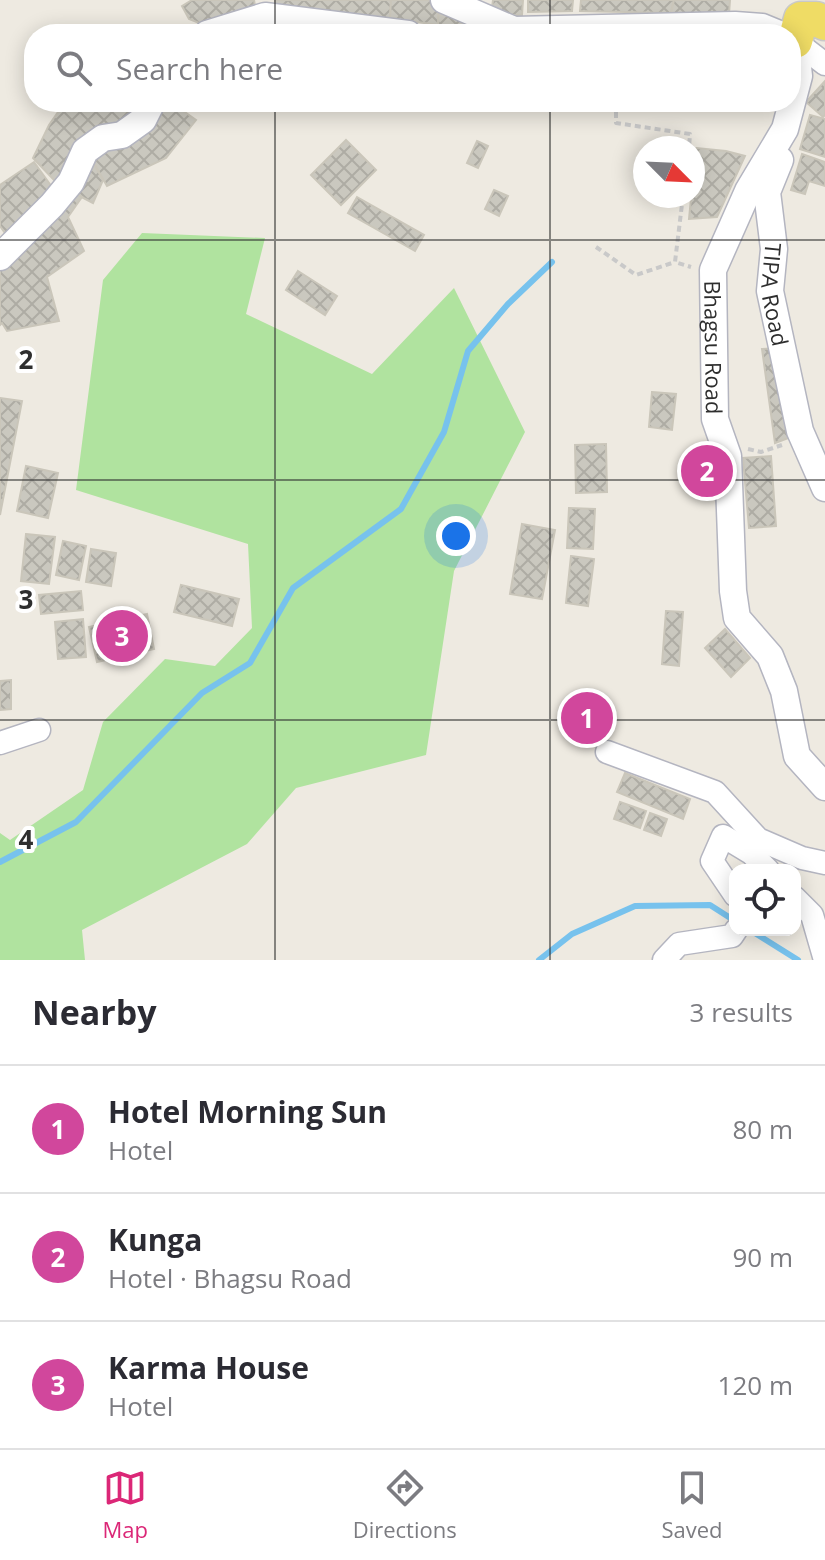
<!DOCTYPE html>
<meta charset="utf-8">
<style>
:root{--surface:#fff;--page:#f2f2f3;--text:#2b2b33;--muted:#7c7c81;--line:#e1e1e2;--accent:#db2777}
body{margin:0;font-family:"Open Sans",sans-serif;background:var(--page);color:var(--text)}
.controls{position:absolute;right:24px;bottom:24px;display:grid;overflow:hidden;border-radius:16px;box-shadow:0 4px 20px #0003}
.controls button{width:72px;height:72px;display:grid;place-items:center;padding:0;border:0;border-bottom:2px solid var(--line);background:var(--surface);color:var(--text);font:40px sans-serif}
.compass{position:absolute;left:633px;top:136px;width:72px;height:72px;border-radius:50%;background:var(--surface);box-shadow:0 4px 20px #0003;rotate:114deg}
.you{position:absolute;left:456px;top:536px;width:28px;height:28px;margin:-20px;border:6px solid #fff;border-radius:50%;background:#1a73e8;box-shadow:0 0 0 12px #1a73e833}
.badge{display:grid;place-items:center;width:52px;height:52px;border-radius:50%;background:var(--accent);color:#fff;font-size:26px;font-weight:700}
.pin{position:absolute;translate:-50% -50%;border:4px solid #fff;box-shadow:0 2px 8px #0006}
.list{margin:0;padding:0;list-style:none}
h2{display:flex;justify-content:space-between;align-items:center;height:104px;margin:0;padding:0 32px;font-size:34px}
h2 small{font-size:26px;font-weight:400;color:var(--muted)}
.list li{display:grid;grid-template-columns:52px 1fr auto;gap:24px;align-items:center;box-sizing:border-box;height:128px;padding:0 32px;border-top:2px solid var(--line)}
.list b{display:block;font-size:30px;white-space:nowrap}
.list p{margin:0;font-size:26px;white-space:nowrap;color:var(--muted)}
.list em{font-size:26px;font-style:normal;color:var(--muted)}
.icon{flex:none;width:44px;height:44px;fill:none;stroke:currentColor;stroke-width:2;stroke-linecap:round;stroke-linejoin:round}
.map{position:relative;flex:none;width:825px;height:960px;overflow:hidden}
.search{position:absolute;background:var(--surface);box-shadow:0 4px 20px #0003;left:24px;right:24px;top:24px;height:88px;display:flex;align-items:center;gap:20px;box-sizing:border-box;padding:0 28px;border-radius:32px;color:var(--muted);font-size:30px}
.sheet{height:488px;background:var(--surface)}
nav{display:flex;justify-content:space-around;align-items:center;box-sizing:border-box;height:112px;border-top:2px solid var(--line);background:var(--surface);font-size:22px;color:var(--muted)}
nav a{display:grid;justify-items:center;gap:4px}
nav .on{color:var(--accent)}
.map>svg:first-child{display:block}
.grass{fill:#b0e39f}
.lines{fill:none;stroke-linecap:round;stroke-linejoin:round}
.stream{stroke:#77c2ed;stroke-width:6}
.building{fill:url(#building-cross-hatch);stroke:#cac6ba;stroke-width:2}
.minor-casing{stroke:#b4b5c0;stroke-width:25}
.tertiary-casing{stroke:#b4b5c0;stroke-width:29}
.primary-casing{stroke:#c9c9c9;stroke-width:37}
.path{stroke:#c9c9c9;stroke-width:4;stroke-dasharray:6 4;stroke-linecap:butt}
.minor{stroke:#fff;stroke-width:22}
.tertiary{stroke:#fff;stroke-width:26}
.primary{stroke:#efdc65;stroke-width:34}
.grid{fill:none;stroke:#2e2e2e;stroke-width:2;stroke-opacity:0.55}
.labels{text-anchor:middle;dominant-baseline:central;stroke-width:8;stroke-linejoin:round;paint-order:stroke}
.street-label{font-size:22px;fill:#2e2e2e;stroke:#fff}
.grid-label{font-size:26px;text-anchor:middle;font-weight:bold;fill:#2e2e2e;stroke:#fff;stroke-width:8;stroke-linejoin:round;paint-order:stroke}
</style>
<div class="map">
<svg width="825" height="960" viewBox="0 0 825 960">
<defs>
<pattern id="building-cross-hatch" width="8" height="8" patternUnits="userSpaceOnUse" patternTransform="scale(2)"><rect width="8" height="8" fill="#cac8bf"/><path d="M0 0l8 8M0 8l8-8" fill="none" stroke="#aeaca4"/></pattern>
</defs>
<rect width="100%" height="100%" fill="#eeeae1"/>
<path class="grass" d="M142,233L265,238L246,314L372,374L454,288L525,432L454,571L426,755L296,788L247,844L82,930L85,960H0V833L10,840L83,790L103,722L165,659L215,666L252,628L248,544L76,490L103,280Z"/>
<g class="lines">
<g class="stream">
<path d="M0,862L76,822L202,693L250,663L293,588L401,509L444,432L468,351L508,304L552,262"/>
<path d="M750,930L798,960"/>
<path d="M539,960L572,934L635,906L710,905L735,921"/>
</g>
</g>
<g class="building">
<path d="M192,0H254L256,11L204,25L189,19L182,6Z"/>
<path d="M275,0H391L390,18L275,12Z"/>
<path d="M391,0H429L439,4L438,25L390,18Z"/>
<path d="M493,0H523L522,15H491Z"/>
<path d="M528,0H573L572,11L528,12Z"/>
<path d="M581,0H674L671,13L580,11Z"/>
<path d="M674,0H730L729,14L671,13Z"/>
<path d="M439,4L491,25L489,34H470L438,25Z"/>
<path d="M825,81V115L823,117L806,102Z"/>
<path d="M65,102H146L57,183L33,158L49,125Z"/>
<path d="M164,102H186L182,110L196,120L166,158L107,186L89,155Z"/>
<path d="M428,102H499L498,109Z"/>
<path d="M810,115L825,119V157L800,149Z"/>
<path d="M346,140L376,170L341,205L311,175Z"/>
<path d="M477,141L488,146L478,168L467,163Z"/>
<path d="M696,148L726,151L745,156L717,217L689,219Z"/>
<path d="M802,154L825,162V186L809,181L805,194L791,190Z"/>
<path d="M89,155L103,180L93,203L72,192Z"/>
<path d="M34,162L57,194L5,233L0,226V185Z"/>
<path d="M494,190L508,196L499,216L485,209Z"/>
<path d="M72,192L82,197L68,217L84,251L47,277L59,321L7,331L2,323L0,325V265Z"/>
<path d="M357,197L424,235L415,251L348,213Z"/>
<path d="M298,271L337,296L325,315L286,290Z"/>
<path d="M779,348L796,435L775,443L762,349Z"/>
<path d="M652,392L676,394L672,430L649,427Z"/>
<path d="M0,398L22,401L0,515Z"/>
<path d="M606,444L607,492L576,493L575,445Z"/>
<path d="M771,456L776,526L749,528L743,458Z"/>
<path d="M26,466L58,473L48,518L17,511Z"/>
<path d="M569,508L595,509L593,549L567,548Z"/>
<path d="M522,524L555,530L542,599L510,594Z"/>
<path d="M26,534L55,537L49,584L21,581Z"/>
<path d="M63,541L86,546L79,580L56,575Z"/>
<path d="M91,549L116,553L111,586L86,582Z"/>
<path d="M571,556L594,559L588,606L566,603Z"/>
<path d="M181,585L239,599L232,626L174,612Z"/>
<path d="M81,591L83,610L41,614L39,595Z"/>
<path d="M666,611L683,612L679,666L662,664Z"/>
<path d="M147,614L154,649L97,662L89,627Z"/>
<path d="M83,619L86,657L58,659L55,622Z"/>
<path d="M725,629L750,658L731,677L705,648Z"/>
<path d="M11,680V709L0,710V681Z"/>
<path d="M625,773L690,799L683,819L617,792Z"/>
<path d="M620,802L646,811L640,828L614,819Z"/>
<path d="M650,813L667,819L661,836L644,830Z"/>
</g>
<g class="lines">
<defs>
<g id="minor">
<path d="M800,34L795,41L825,64"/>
<path d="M0,743L39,730"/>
<path d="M607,752L715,792L758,839L802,858L825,863"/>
<path d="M735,895L712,861L723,836L751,853L768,870"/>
<path d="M795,898L812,915L825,960"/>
<path d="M664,960L679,944L732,936L736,930"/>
</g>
<g id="tertiary">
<path d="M444,0L514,30L735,25L762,27L779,34"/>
<path d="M207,34L265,16L408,34"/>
<path id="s1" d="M795,41L799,76L785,129L748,191L713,270L715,419L728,456L733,591L737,618L770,656L784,691L797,756L825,787"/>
<path id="s2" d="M780,160L767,192L774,249L770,291L800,431L825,488"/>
<path d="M0,257L52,205L71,182L85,151L103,138L122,135L143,120L152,102"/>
</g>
<path id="primary" d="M795,41L801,19H816L825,23"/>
</defs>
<use href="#minor" class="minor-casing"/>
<use href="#tertiary" class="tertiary-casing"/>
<use href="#primary" class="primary-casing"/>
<g class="path">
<path d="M616,102V123L690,134L689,148"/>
<path d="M683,196L675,262L691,267"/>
<path d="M596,247L636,275L675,262"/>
<path d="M748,449L761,452L782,445"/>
</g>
<use href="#minor" class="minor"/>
<use href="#tertiary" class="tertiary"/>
<use href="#primary" class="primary"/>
</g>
<path class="grid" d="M275,0V34M550,0V34M275,102V960M550,102V960M0,240H825M0,480H825M0,720H825"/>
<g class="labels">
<g class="street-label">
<text stroke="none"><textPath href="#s2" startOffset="138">TIPA Road</textPath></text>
<text stroke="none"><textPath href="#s1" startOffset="326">Bhagsu Road</textPath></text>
</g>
</g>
<g class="grid-label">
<text x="26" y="369">2</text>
<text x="26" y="609">3</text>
<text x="26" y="849">4</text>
</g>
</svg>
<div class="controls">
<button><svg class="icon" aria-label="locate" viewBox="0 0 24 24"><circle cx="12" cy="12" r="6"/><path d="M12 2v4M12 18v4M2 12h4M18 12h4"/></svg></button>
</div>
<svg class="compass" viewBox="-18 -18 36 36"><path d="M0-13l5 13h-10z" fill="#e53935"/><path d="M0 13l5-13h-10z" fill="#7c7c81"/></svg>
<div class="you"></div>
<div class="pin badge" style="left:587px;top:718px;background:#d1479c">1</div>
<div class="pin badge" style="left:707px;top:471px;background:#d1479c">2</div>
<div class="pin badge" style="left:122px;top:636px;background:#d1479c">3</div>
<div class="search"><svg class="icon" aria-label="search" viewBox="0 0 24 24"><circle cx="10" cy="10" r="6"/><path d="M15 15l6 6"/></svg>Search here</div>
</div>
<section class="sheet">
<h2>Nearby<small>3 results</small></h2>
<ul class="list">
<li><span class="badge" style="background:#d1479c">1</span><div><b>Hotel Morning Sun</b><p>Hotel</p></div><em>80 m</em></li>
<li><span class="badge" style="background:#d1479c">2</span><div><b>Kunga</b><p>Hotel · Bhagsu Road</p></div><em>90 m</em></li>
<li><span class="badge" style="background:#d1479c">3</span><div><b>Karma House</b><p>Hotel</p></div><em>120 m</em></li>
</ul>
</section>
<nav>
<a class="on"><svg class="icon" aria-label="map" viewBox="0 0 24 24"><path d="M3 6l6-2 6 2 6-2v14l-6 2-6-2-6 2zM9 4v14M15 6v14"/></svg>Map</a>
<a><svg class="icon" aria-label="directions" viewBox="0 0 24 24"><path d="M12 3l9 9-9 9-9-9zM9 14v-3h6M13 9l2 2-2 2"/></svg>Directions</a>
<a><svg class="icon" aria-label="saved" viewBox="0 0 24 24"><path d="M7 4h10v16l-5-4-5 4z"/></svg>Saved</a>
</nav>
